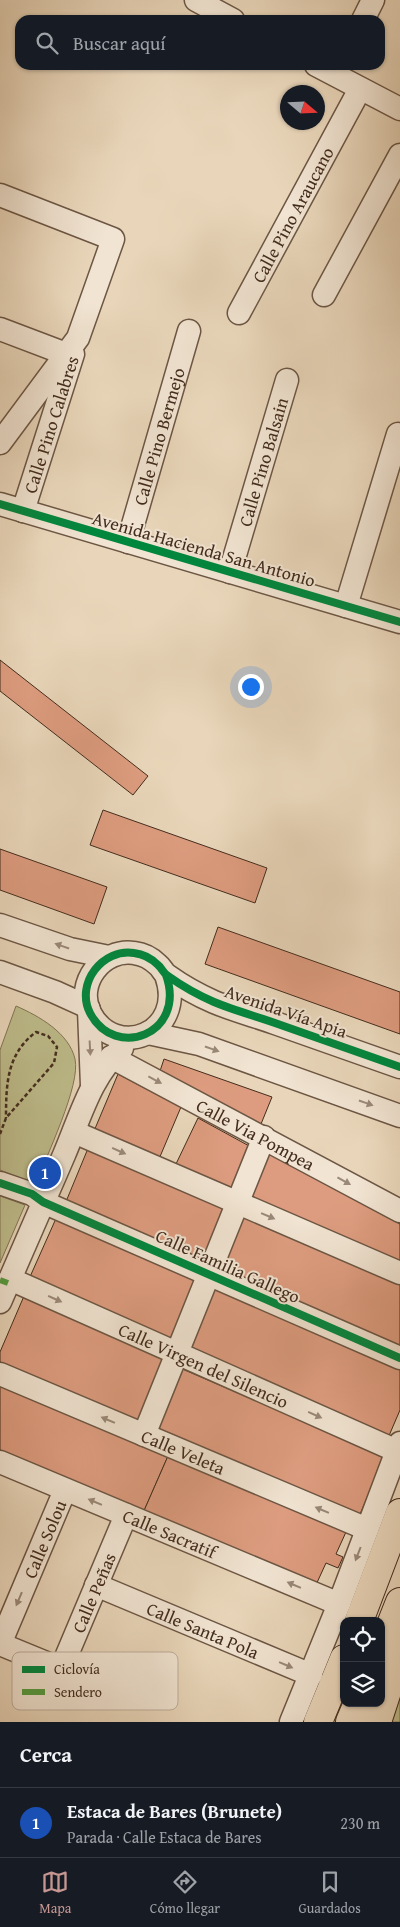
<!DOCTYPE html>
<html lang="es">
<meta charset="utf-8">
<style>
:root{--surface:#171b24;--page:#20242c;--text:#f1f3f6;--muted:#9ea1a6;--line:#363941;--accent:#c59692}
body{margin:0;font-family:"Gentium Book Plus",serif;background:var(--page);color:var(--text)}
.controls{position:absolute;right:15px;bottom:15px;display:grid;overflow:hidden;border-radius:10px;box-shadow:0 1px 4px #0004}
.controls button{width:45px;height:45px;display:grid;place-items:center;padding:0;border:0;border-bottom:1px solid var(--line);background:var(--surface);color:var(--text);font:25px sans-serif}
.compass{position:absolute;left:280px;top:85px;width:45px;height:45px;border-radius:50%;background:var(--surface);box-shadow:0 1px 4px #0004;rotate:109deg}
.you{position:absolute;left:250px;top:686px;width:18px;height:18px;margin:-12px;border:4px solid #fff;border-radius:50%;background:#1a73e8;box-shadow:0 0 0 8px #1a73e833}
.badge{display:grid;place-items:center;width:32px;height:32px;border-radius:50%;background:var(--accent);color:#fff;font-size:16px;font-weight:700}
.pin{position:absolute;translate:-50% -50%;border:2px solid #fff;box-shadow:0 1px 5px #0006}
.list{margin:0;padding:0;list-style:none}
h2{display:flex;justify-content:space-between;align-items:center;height:65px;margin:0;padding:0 20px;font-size:21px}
h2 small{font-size:16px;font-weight:400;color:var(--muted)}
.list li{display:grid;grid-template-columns:32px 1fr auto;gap:15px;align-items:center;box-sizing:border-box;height:70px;padding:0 20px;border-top:1px solid var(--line)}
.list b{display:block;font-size:19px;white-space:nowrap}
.list p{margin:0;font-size:16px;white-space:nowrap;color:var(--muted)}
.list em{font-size:16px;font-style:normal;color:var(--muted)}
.icon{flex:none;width:28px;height:28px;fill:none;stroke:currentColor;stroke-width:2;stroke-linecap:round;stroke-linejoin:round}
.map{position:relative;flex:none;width:400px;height:1722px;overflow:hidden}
.search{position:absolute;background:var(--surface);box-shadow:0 1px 4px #0004;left:15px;right:15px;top:15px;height:55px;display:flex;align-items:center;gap:12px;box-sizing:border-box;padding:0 18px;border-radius:15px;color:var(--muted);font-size:19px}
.sheet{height:135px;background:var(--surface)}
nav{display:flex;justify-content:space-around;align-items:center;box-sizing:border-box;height:70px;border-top:1px solid var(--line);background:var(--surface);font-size:14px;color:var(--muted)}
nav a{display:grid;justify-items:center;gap:2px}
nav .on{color:var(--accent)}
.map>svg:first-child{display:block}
.green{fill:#bebc8b;stroke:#807454}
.building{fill:#dd9c7f;stroke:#432c1d}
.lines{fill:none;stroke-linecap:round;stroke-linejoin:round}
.minor-casing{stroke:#6c5644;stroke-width:25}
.highway-casing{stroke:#432c1d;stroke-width:30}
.path{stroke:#432c1d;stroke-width:2.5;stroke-dasharray:4 2.5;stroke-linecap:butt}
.minor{stroke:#f1e4d2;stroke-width:22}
.highway{stroke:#e9d6ba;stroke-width:28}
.quiet{stroke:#549d3f;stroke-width:6;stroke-dasharray:12 6;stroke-linecap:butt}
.cycleway-casing{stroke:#f1e4d2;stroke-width:11}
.cycleway{stroke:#00873e;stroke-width:8}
.oneway{fill:#9a8878}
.labels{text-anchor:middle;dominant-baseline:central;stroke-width:4;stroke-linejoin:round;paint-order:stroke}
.street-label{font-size:18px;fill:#432c1d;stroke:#f1e4d2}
.key{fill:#f1e4d2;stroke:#bdad9c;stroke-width:1}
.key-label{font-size:14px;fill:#432c1d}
</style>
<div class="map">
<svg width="400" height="1722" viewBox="0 0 400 1722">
<rect width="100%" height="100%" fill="#e9d6ba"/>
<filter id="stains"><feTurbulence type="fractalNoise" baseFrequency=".004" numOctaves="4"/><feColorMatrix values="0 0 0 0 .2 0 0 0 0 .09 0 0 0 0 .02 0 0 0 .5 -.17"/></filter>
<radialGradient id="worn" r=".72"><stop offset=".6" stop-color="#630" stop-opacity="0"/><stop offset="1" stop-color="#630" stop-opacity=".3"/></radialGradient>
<g class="green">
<path d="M16,1006C39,1016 69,1033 75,1059C81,1085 46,1156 36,1184L0,1170V1050Z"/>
<path d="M0,1196L25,1205L0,1263Z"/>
<path d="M400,1681V1722H387Z"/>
</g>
<g class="building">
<path d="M0,660L148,776L133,795L0,691Z"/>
<path d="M103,810L267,868L255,903L90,845Z"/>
<path d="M0,849L107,887L94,924L0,890Z"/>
<path d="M218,927L400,992V1034L205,964Z"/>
<path d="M164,1059L272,1097L261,1124L160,1071Z"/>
<path d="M118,1074L181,1107L159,1159L94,1131Z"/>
<path d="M198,1118L251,1147L234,1191L175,1166Z"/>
<path d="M89,1146L230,1206L206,1264L65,1204Z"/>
<path d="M265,1152L400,1224V1267L245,1199Z"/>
<path d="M243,1212L400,1281V1351L218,1271Z"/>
<path d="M58,1214L202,1280L173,1345L29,1279Z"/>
<path d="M213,1284L400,1367V1410L388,1438L187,1350Z"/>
<path d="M24,1296L170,1359L142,1424L0,1362V1352Z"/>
<path d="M180,1368L385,1456L358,1519L153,1431Z"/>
<path d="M0,1381L168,1456L143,1513L0,1450Z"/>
<path d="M168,1456L346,1532L336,1554L343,1557L338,1568L326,1563L315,1587L143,1513Z"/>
</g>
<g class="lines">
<defs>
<g id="minor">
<path d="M196,0L233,20"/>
<path d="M363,20L373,0"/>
<path d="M316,65L400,109"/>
<path d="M0,195L113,239L78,338L0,443"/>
<path d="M324,295L400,155"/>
<path id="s1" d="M239,313L360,89"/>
<path d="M0,329L66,354"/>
<path d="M0,504L400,622"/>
<path id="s2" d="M23,511L73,354"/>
<path id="s3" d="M128,542L189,331"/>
<path id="s4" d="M230,572L287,380"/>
<path d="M346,606L398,434"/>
<path d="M0,925L70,949L109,957"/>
<path d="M0,972L55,992L88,1007"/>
<path d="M166,975C187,1034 115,1061 90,1013C75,983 103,948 134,953C143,954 152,959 158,965C162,968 163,973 168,976C182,986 198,995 214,1002C233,1010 255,1016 275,1023C317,1038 358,1052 400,1067"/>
<path d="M89,1010L92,1086"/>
<path d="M148,1033L199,1044L400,1116"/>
<path id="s5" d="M111,1057L400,1211"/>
<path d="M74,1132L400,1273"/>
<path d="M0,1183L32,1194L43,1202L400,1358"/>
<path id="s6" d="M10,1279L397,1451"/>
<path d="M0,1302C21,1253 43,1204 64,1155C80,1118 91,1075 122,1048"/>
<path id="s7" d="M0,1374L367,1529"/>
<path d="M144,1435L264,1137"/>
<path id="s8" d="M0,1462L339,1604"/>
<path id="s9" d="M96,1585L311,1675"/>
<path id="s10" d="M0,1644L61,1669L126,1515"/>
<path id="s11" d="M0,1644L65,1490"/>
<path d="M291,1722L339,1604L400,1443"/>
</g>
<g id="highway">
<path d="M359,1621L400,1513"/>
<path d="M381,1650L400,1602"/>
<path d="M318,1722L344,1659"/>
<path d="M350,1722L358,1703"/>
<path d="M377,1722L400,1651"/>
</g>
</defs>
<use href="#minor" class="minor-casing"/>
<use href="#highway" class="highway-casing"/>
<path class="path" d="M0,1134L6,1118L54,1063L57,1047L48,1036L36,1032C7,1054 6,1083 6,1118"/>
<use href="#minor" class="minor"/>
<use href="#highway" class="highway"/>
<path class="quiet" d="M0,1280L8,1283"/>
<defs>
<g id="cycleway">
<path d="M0,504L400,622"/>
<path d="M166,975C187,1034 115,1061 90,1013C75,983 103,948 134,953C143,954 152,959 158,965C162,968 163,973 168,976C182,986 198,995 214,1002C233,1010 255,1016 275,1023C317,1038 358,1052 400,1067"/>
<path d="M0,1183L32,1194L43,1202L400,1358"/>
</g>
</defs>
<use href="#cycleway" class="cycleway-casing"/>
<use href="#cycleway" class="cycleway"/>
</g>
<defs><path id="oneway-solid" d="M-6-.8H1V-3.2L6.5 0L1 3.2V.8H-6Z" transform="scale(1.25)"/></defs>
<g class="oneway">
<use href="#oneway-solid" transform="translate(62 946) rotate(-161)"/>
<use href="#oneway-solid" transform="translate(90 1048) rotate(87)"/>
<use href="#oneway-solid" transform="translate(212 1049) rotate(19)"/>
<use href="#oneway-solid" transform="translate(155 1080) rotate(28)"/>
<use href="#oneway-solid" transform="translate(366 1103) rotate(19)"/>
<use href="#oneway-solid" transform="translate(119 1151) rotate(24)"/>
<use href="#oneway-solid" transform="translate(344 1181) rotate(29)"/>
<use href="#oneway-solid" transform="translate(268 1216) rotate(23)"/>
<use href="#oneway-solid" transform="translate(55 1299) rotate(24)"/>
<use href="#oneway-solid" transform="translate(315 1415) rotate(24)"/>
<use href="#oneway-solid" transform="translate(108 1420) rotate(-157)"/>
<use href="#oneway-solid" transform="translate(95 1502) rotate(-157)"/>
<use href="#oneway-solid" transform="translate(322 1510) rotate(-157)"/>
<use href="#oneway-solid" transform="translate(358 1554) rotate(111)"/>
<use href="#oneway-solid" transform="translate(294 1585) rotate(-157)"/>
<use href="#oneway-solid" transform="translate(19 1599) rotate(113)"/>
<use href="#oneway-solid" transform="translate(286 1665) rotate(23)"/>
</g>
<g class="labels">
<g class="street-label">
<text stroke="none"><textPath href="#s1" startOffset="112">Calle Pino Araucano</textPath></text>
<text stroke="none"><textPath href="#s2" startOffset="91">Calle Pino Calabres</textPath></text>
<text stroke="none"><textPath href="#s3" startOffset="110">Calle Pino Bermejo</textPath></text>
<text stroke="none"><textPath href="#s4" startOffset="115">Calle Pino Balsain</textPath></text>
<text transform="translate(204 549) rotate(16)">Avenida Hacienda San Antonio</text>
<text transform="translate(286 1011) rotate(19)">Avenida Vía Apia</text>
<text stroke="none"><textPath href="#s5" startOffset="164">Calle Via Pompea</textPath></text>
<text transform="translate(228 1266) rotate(24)">Calle Familia Gallego</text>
<text stroke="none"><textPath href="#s6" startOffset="212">Calle Virgen del Silencio</textPath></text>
<text stroke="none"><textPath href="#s7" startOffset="199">Calle Veleta</textPath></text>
<text stroke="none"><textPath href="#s8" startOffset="184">Calle Sacratif</textPath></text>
<text stroke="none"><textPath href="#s11" startOffset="114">Calle Solou</textPath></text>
<text stroke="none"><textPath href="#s10" startOffset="149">Calle Peñas</textPath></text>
<text stroke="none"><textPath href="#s9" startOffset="116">Calle Santa Pola</textPath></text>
</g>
</g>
<rect x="12" y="1652" width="166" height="58" rx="8" class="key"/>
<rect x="22" y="1666" width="23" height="7" fill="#00873e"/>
<rect x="22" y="1689" width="23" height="6" fill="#549d3f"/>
<g class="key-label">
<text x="54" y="1674">Ciclovía</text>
<text x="54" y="1697">Sendero</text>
</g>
<rect width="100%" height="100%" filter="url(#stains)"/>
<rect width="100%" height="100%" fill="url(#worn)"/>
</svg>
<div class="controls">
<button><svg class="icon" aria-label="locate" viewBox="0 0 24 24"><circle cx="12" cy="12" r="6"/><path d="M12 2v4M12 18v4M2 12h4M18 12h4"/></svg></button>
<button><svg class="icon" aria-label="layers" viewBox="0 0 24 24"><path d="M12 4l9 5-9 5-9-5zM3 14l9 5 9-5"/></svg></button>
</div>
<svg class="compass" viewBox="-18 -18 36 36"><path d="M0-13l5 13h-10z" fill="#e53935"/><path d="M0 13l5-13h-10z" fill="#9ea1a6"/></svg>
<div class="you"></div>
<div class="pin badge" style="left:45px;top:1173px;background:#1a4fb4">1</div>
<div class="search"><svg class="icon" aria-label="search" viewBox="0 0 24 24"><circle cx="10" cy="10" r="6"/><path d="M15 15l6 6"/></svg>Buscar aquí</div>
</div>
<section class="sheet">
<h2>Cerca<small></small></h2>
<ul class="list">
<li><span class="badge" style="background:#1a4fb4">1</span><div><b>Estaca de Bares (Brunete)</b><p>Parada · Calle Estaca de Bares</p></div><em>230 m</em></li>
</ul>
</section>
<nav>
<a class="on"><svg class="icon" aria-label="map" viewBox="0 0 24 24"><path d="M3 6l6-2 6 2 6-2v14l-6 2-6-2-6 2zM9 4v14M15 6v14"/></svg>Mapa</a>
<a><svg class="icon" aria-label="directions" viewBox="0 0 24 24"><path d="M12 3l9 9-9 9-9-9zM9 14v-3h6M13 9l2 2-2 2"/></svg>Cómo llegar</a>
<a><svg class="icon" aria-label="saved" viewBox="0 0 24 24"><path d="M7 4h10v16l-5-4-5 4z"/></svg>Guardados</a>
</nav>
